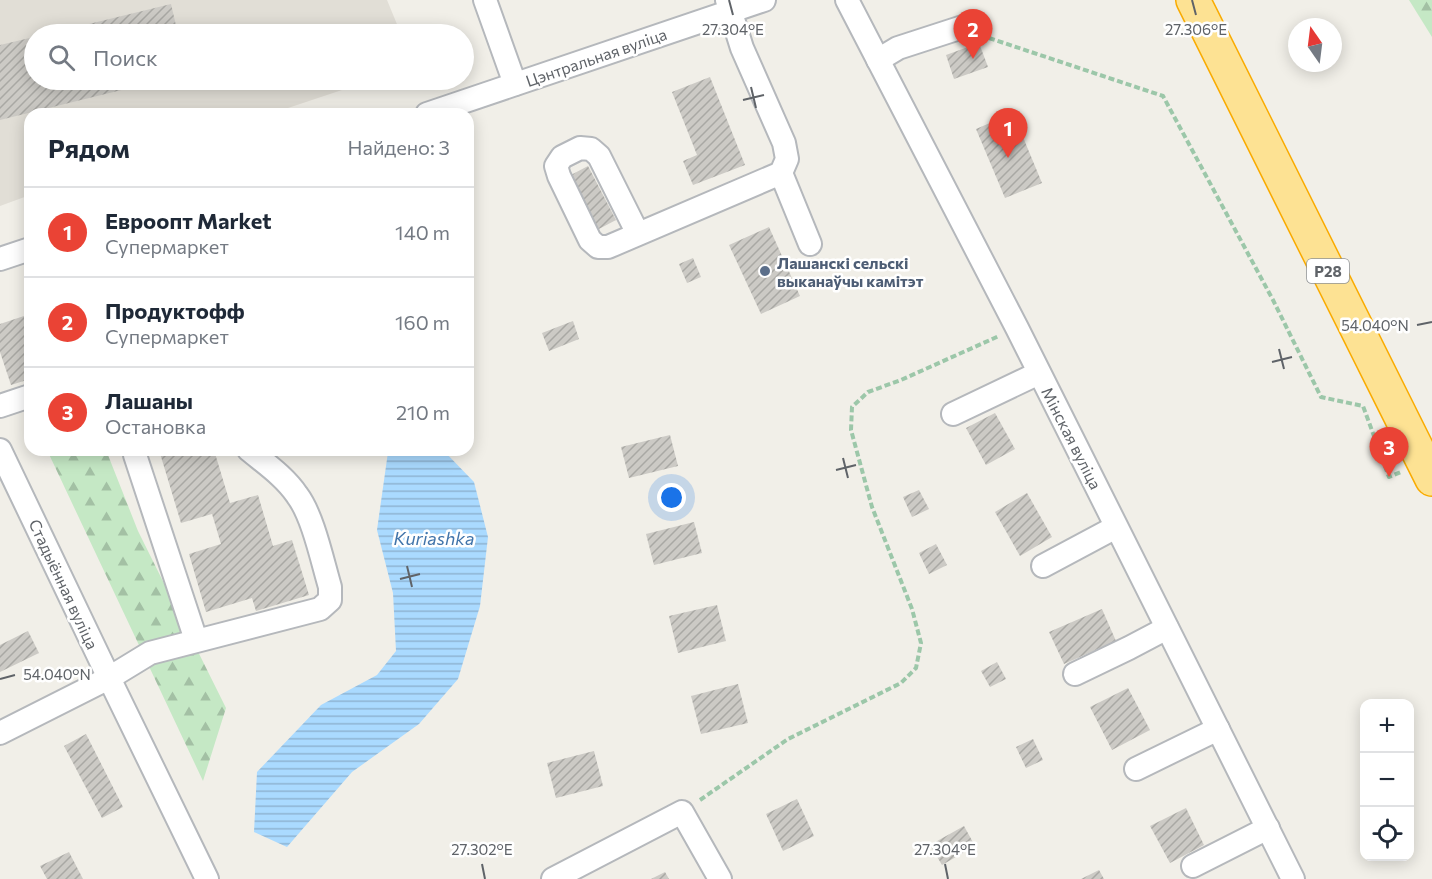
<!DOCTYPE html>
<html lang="ru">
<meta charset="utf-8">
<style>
:root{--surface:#fff;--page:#f6f6f7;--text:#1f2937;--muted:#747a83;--line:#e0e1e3;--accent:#ea4335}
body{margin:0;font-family:Commissioner,sans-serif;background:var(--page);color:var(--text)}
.controls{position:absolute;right:18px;bottom:18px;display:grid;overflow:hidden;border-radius:12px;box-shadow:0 3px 15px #0003}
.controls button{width:54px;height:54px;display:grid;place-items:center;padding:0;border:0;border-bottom:2px solid var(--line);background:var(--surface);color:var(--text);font:30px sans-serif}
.compass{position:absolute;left:1288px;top:18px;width:54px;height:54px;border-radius:50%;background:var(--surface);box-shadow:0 3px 15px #0003;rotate:346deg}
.you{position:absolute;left:672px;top:498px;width:21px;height:21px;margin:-15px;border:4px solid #fff;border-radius:50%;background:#1a73e8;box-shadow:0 0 0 9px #1a73e833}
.badge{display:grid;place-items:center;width:39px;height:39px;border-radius:50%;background:var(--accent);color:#fff;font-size:20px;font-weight:700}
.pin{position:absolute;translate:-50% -50px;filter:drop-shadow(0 2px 3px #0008)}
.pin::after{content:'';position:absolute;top:32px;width:21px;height:18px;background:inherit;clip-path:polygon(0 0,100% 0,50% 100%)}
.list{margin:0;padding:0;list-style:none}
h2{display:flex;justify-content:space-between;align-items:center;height:78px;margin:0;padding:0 24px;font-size:26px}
h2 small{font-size:20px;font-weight:400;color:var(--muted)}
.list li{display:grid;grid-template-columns:39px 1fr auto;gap:18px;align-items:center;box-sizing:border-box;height:90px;padding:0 24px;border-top:2px solid var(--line)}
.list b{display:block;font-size:22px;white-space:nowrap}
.list p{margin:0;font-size:20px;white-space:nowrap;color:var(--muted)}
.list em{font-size:20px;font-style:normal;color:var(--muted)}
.icon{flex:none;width:33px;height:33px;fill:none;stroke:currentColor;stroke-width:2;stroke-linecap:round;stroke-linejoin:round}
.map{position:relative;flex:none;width:1432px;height:879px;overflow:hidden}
.search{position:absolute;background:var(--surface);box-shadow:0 3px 15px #0003;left:24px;top:24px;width:450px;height:66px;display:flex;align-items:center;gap:15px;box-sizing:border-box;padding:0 21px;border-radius:33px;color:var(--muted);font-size:22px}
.panel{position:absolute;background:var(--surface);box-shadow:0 3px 15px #0003;left:24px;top:108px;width:450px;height:348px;border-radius:18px}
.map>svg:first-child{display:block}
.education{fill:#e1ded6}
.forest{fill:url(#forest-firs)}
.water{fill:url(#water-rules)}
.building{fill:url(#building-hatch)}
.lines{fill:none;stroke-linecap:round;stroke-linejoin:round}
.minor-casing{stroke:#b5b8bc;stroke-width:26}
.highway-casing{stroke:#f9ab00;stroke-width:36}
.path{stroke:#9cc7a9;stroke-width:4;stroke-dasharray:6 3;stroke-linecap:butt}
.minor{stroke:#fff;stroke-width:22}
.highway{stroke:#fde293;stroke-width:33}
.ticks{fill:none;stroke:#5f6368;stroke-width:2}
.service-dot{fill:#5c6f8a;stroke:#fff;stroke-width:2}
.labels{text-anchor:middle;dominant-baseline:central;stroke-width:5;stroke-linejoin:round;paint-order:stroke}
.shield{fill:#fff;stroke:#8f9295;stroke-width:1.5}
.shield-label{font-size:15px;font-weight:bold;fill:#5f6368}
.street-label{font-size:16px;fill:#5f6368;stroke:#fff}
.service-label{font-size:16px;font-weight:bold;fill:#4e5e75;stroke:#fff;text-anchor:start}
.water-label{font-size:18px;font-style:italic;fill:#4174aa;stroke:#fff}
.ticks-label{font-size:15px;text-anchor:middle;fill:#5f6368;stroke:#fff;stroke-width:5;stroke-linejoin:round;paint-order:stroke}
</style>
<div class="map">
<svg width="1432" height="879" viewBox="0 0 1432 879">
<defs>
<pattern id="forest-firs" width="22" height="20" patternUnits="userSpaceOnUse" patternTransform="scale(1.5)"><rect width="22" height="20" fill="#c5e8c5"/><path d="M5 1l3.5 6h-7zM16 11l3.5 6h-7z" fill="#a3c0a4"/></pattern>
<pattern id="water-rules" width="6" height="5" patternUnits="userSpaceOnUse" patternTransform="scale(1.5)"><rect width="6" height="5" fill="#aadaff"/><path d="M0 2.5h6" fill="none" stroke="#8eb4d2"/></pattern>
<pattern id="building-hatch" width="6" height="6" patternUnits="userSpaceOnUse" patternTransform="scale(1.5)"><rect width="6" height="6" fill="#cccac5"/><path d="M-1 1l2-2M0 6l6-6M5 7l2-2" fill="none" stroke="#a9a8a4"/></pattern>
</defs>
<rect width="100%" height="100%" fill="#f1efe8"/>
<path class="education" d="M0,0H387L401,34H34V80H372L270,114H30V195L0,206Z"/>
<g class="forest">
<path d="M1409,0H1432V37Z"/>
<path d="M47,450H106L138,531L226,708L203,781Z"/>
</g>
<path class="water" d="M393,450H443L474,482L488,537L480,606L458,679L419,724L352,772L287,847L254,832L257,772L321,705L377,675L396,651L393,593L377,530L388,452Z"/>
<g class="building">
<path d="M171,4L178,34H48Z"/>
<path d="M34,37V80H162L0,120V45Z"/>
<path d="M979,43L988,67L954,79L946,55Z"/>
<path d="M710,77L745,165L693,185L683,161L697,155L672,92Z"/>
<path d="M1013,113L1042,183L1005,198L976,129Z"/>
<path d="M588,166L616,220L597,230L569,176Z"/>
<path d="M769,227L800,296L761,314L729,245Z"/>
<path d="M693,258L701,277L687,283L679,264Z"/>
<path d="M30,314V379L11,385L0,352V324Z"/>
<path d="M573,321L579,339L549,351L542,333Z"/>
<path d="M995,413L1015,449L986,465L966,428Z"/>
<path d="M670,435L678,466L629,478L621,447Z"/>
<path d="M159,450H214L230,503L258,495L273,546L292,540L309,595L256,611L252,598L206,612L189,554L221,544L212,514L181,523Z"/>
<path d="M919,490L929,509L912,517L903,497Z"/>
<path d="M1027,493L1052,537L1020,556L995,512Z"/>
<path d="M694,522L702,553L654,565L646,534Z"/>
<path d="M936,544L947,565L929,574L919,553Z"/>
<path d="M717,605L726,641L678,653L669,616Z"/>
<path d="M1102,609L1116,641L1064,664L1049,632Z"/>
<path d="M28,631L39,653L0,672V645Z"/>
<path d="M997,662L1006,679L990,687L981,671Z"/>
<path d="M738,684L748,723L701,734L691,696Z"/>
<path d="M1128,688L1150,730L1112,750L1090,707Z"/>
<path d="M86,734L123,807L102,818L64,746Z"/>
<path d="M1033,739L1043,760L1026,768L1016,747Z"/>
<path d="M594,751L603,786L556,798L547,763Z"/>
<path d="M797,799L814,836L783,851L766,814Z"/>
<path d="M1186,808L1204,845L1170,863L1150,826Z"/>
<path d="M964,826L975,846L942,865L930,845Z"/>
<path d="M69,852L83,879H47L40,866Z"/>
<path d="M1099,870L1104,879H1081Z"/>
<path d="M665,872L669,879H651Z"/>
</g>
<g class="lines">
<defs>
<g id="minor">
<path d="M485,0L515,84"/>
<path d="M847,0L1017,328L1293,879"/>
<path d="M878,60L898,48L975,23"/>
<path d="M427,114L764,0"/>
<path d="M781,173L810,244"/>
<path d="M638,234L599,156L591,149L580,148L562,157L556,166L559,176L590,240L598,247H608L781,173L787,159L784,143L742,48L727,0"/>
<path d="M0,259L30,249"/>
<path d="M0,406L30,396"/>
<path d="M953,414L1039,373"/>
<path d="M0,450L109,678L207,879"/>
<path d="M135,450V455L196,640"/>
<path d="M1043,566L1116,527"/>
<path d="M1075,674L1129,648L1167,628"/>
<path d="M0,733L109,678L150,653L320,609L330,600V587C322,560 313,516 297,495C285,477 266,464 249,450"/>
<path d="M1136,769L1218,729"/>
<path d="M1193,866L1268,828"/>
<path d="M553,879L682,812L720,879"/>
</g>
<path id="highway" d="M1193,0L1432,479"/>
</defs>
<use href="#minor" class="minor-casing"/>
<use href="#highway" class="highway-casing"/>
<g class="path">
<path d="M989,38L1163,96L1273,300L1321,397L1363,406L1389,477L1401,472"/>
<path d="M700,800L788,739L901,683L916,668L921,643L912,609L872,507L851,430L852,407L868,392L901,380L999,336"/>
</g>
<use href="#minor" class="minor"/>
<use href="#highway" class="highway"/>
</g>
<path class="ticks" d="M729,0L733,15M1192,0L1196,15M751,87L756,108M743,100L764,95M1417,325L1432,322M1279,349L1284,369M1272,362L1292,357M843,458L848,478M836,470L856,465M407,566L412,587M400,579L420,574M0,679L15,675M482,864L485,879M945,864L948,879"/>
<circle class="service-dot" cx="765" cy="271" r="6"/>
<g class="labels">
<rect class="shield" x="1307" y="259" width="42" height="24" rx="4.5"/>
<g class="shield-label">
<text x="1328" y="271">Р28</text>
</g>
<g class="street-label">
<text transform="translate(596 57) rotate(-19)">Цэнтральная вуліца</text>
<text transform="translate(1072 438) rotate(63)">Мінская вуліца</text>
<text transform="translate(64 584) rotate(65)">Стадыённая вуліца</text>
</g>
<g class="service-label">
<text x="777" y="262">Лашанскі сельскі<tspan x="777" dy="18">выканаўчы камітэт</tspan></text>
</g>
<g class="water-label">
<text x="434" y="538">Kuriashka</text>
</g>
</g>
<g class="ticks-label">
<text x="733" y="35">27.304°E</text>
<text x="1196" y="35">27.306°E</text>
<text x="1375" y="331">54.040°N</text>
<text x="57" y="680">54.040°N</text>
<text x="482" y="855">27.302°E</text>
<text x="945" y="855">27.304°E</text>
</g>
</svg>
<div class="controls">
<button>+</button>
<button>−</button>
<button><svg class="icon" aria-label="locate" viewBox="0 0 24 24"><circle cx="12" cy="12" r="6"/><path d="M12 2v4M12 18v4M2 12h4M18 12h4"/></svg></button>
</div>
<svg class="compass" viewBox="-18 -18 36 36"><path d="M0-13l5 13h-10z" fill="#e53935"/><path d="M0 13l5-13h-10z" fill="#747a83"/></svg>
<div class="you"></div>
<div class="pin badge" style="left:1008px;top:158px">1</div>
<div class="pin badge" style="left:973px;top:59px">2</div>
<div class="pin badge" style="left:1389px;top:477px">3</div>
<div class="search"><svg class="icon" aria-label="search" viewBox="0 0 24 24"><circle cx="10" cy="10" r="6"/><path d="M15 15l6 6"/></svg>Поиск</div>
<section class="panel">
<h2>Рядом<small>Найдено: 3</small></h2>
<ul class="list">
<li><span class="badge">1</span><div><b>Евроопт Market</b><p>Супермаркет</p></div><em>140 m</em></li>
<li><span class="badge">2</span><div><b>Продуктофф</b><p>Супермаркет</p></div><em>160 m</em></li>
<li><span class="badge">3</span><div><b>Лашаны</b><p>Остановка</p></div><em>210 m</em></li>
</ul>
</section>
</div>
